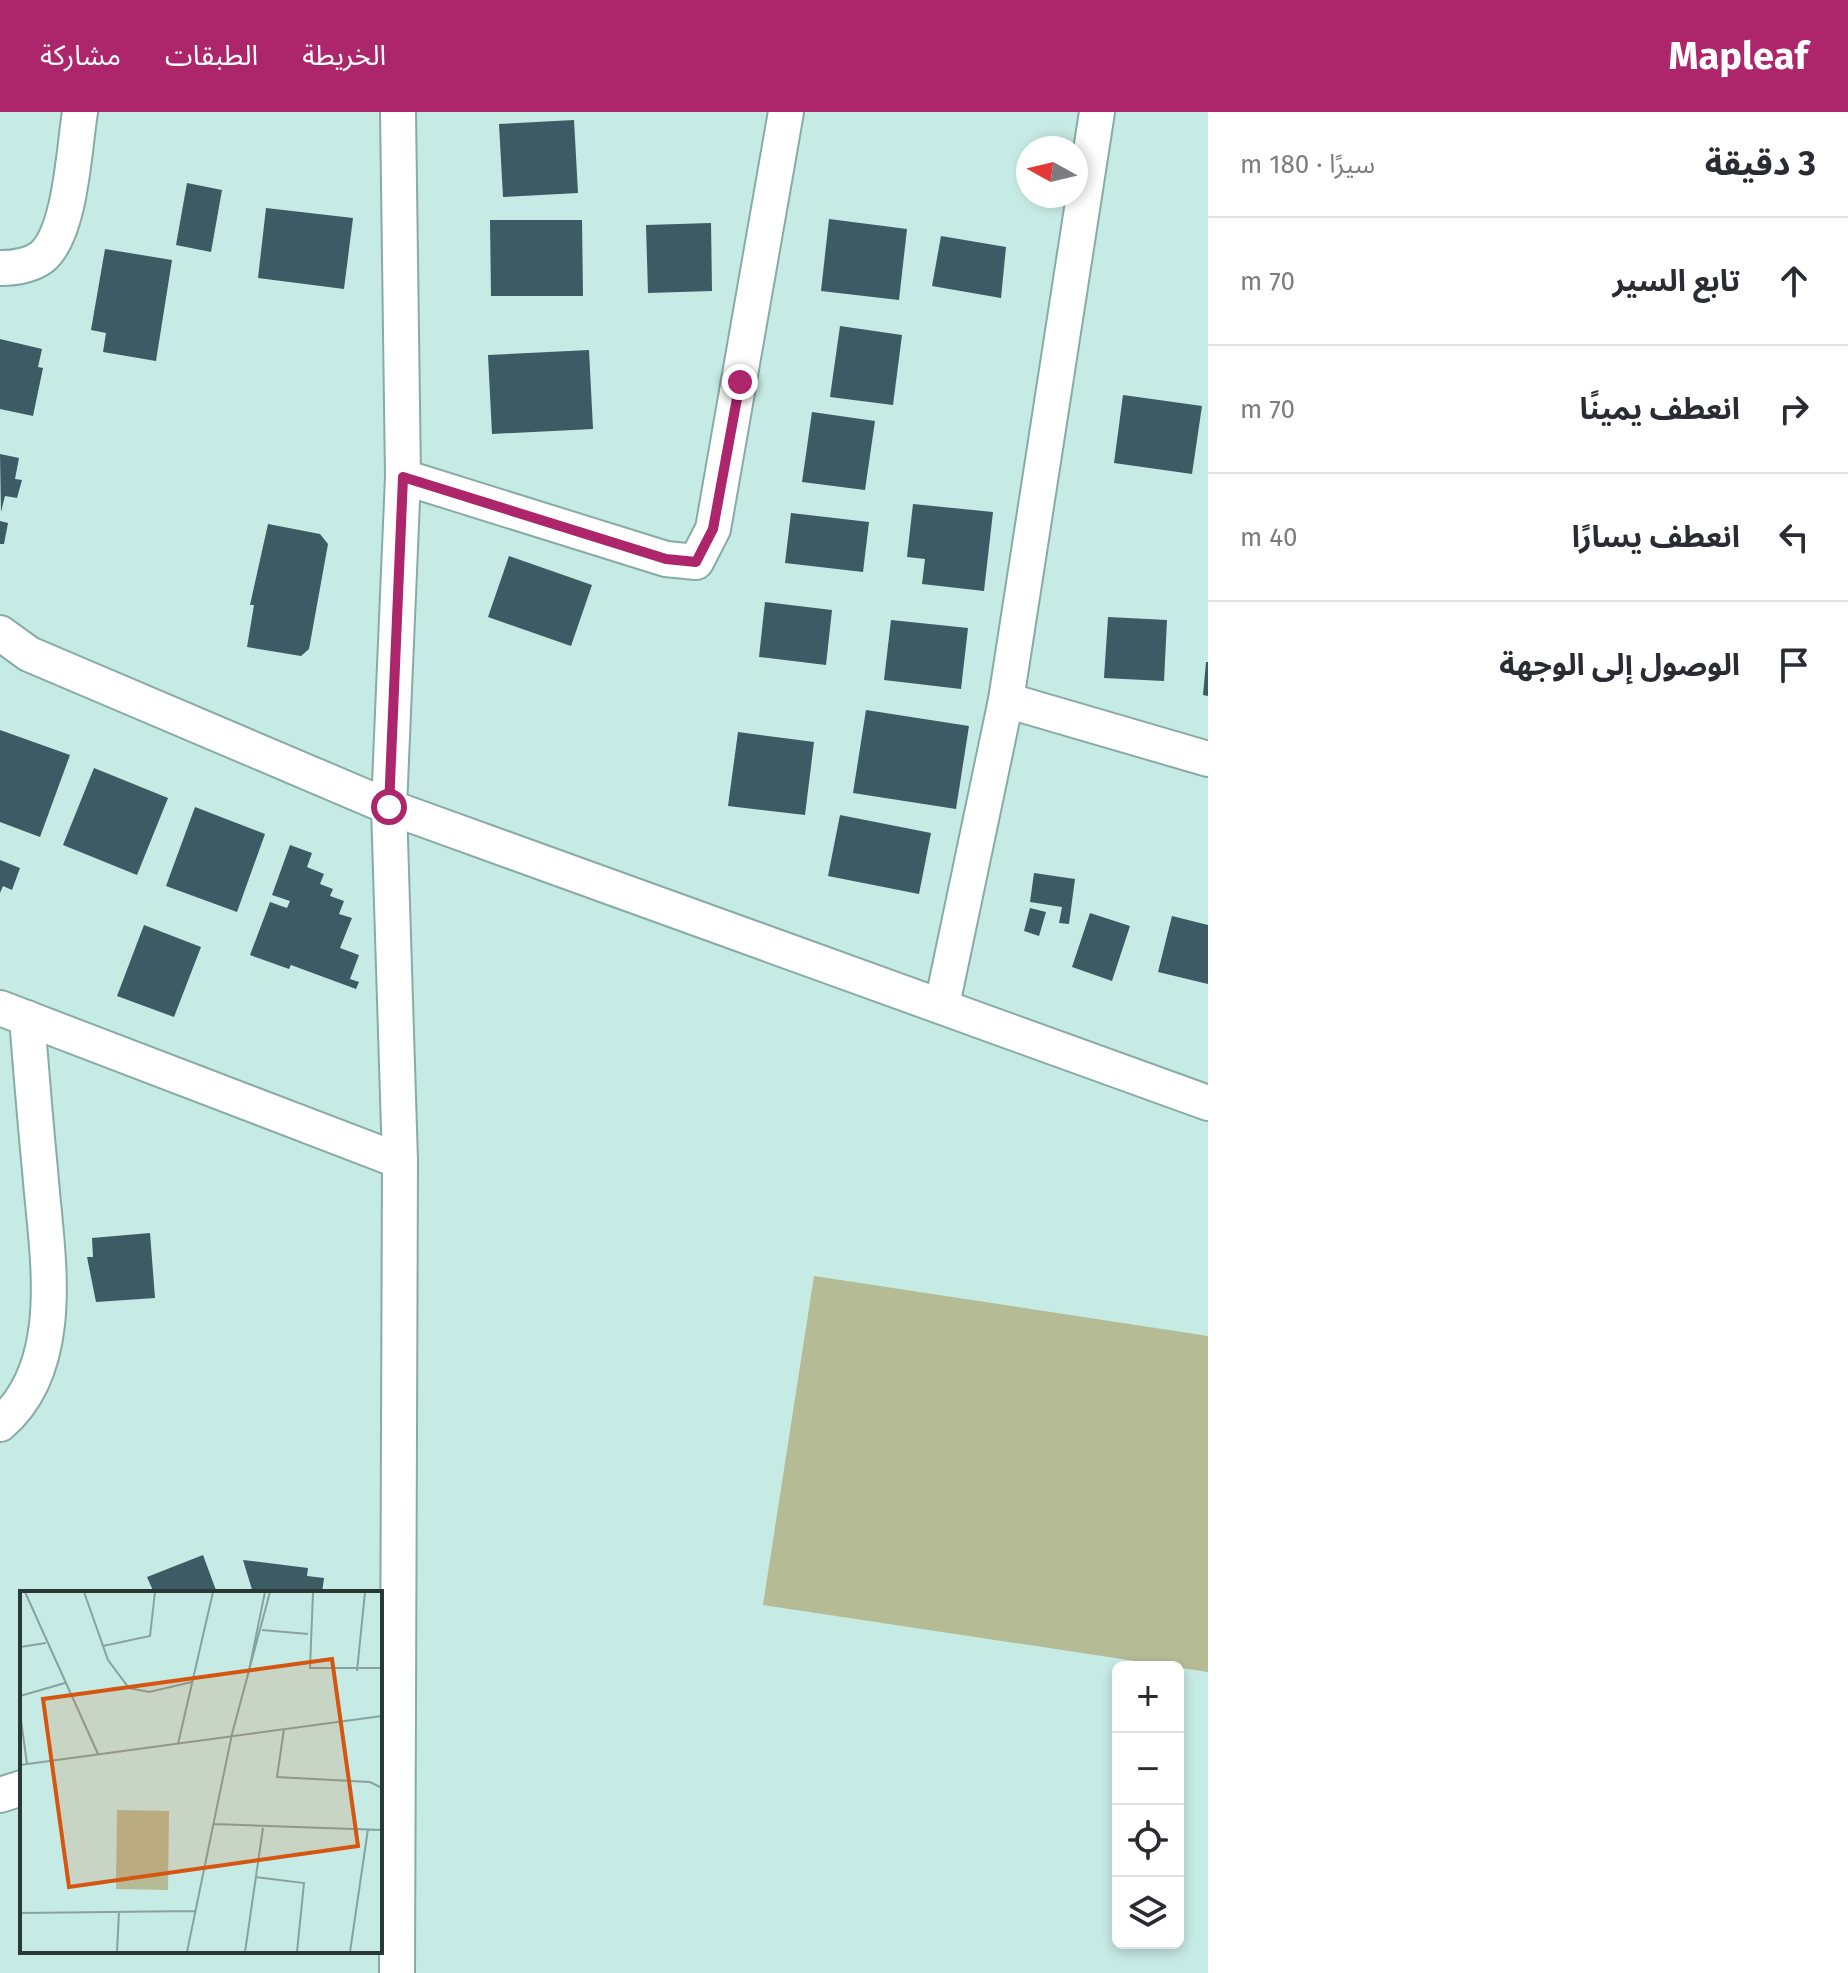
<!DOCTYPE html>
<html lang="ar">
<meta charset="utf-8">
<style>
:root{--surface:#fff;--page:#f2f2f3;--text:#2b2b33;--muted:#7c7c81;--line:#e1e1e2;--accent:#ad256b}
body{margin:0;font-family:"Fira Sans","Noto Sans Arabic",sans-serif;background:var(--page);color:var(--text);direction:rtl}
.controls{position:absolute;right:24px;bottom:24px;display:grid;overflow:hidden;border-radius:12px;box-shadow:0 4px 12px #0003}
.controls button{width:72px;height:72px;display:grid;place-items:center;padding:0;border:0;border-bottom:2px solid var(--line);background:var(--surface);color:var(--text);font:40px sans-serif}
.compass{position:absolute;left:1016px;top:24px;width:72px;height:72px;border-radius:50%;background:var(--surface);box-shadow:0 4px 12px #0003;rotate:278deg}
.stop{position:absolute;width:24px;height:24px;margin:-18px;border:6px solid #ad256b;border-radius:50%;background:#fff}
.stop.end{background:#ad256b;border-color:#fff;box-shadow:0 2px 8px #0008}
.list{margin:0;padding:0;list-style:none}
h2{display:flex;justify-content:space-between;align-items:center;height:104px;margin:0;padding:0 32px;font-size:34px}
h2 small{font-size:26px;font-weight:400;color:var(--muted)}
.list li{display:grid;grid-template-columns:52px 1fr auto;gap:24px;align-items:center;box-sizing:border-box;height:128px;padding:0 32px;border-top:2px solid var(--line)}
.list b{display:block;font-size:30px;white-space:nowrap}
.list em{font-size:26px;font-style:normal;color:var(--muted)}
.icon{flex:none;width:44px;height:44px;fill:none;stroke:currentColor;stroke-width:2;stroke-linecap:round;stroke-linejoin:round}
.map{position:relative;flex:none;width:1208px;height:1861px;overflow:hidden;direction:ltr}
header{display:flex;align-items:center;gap:48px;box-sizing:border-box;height:112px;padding:0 40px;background:var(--accent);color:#fff}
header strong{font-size:38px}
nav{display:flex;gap:44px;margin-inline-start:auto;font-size:28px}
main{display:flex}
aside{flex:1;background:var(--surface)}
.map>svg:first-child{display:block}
.green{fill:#b5bb95}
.building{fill:#3c5b64}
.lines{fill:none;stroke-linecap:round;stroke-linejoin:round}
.minor-casing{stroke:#88aba5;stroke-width:38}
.minor{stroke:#fff;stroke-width:34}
.route{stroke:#ad256b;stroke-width:10}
.inset-road{fill:none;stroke:#88a39e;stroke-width:2}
.view{fill:#d55610;fill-opacity:0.15;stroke:#d55610;stroke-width:4}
.inset-edge{fill:none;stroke:#2a3936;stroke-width:4}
</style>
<header>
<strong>Mapleaf</strong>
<nav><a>الخريطة</a><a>الطبقات</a><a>مشاركة</a></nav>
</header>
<main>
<aside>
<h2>3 دقيقة<small>سيرًا · 180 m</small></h2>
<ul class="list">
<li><svg class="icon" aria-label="ahead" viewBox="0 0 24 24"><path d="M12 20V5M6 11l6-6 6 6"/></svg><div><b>تابع السير</b></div><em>70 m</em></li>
<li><svg class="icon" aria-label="right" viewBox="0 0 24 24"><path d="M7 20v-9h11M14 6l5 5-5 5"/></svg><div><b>انعطف يمينًا</b></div><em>70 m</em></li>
<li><svg class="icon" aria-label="left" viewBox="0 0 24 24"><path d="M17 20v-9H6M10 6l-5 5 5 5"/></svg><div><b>انعطف يسارًا</b></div><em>40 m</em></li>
<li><svg class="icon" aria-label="arrive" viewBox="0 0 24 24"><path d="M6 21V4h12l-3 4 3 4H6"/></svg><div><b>الوصول إلى الوجهة</b></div></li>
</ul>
</aside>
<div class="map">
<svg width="1208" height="1861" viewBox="0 0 1208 1861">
<rect width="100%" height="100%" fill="#c6eae4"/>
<path class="green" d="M814,1164L1208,1224V1560L763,1493Z"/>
<g class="building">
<path d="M574,8L578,81L503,85L499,12Z"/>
<path d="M187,71L222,78L211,140L176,133Z"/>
<path d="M266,96L353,106L344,177L258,166Z"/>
<path d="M829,107L907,117L899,188L821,179Z"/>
<path d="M490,108H582L583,184H491Z"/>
<path d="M711,111L712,179L648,181L646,113Z"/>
<path d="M941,124L1006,135L1001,186L932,174Z"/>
<path d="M105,137L172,148L156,249L103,240L106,221L91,218Z"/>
<path d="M840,214L902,223L893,293L830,285Z"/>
<path d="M0,227L42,237L38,255L43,256L33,304L0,297Z"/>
<path d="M589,238L593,317L492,322L488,243Z"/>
<path d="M1123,283L1202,294L1192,362L1114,351Z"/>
<path d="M812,300L875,309L865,378L802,370Z"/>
<path d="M0,342L19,346L15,367L22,368L17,386L5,384L1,400Z"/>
<path d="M913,392L993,400L984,479L922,472L925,447L907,445Z"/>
<path d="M791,401L869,410L863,460L785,451Z"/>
<path d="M0,409L8,411L4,432H0Z"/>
<path d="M268,412L320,422L328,432L309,537L301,544L247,535L254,493H250Z"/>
<path d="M509,444L592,473L571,534L488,505Z"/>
<path d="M765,490L832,498L826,553L759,545Z"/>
<path d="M1108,505L1167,508L1164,569L1104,566Z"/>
<path d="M891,508L968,516L961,577L884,568Z"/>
<path d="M1206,550H1208V584L1203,583Z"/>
<path d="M866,598L969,614L956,697L853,681Z"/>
<path d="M0,618L70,643L40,725L0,710Z"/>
<path d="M738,620L814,630L805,703L728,694Z"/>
<path d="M94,656L168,686L137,763L63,733Z"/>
<path d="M195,695L265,722L237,800L166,774Z"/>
<path d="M840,703L931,721L919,782L828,764Z"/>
<path d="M290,733L312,741L307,755L324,762L320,772L333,777L330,784L344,789L339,802L352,806L340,836L359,843L350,867L359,870L356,877L291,853L289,857L250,843L270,790L287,796L290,789L272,783Z"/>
<path d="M0,748L20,756L12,778L3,774L0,781Z"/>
<path d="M1034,761L1075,767L1069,812L1059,811L1062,795L1030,790Z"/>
<path d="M1030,796L1046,800L1039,824L1024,819Z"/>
<path d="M1090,801L1130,814L1112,869L1072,855Z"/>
<path d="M1172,804L1208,813V872L1158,860Z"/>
<path d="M144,813L201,835L174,905L117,884Z"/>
<path d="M150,1121L155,1186L96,1190L87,1145H93L92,1126Z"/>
<path d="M203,1443L217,1481H154L147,1465Z"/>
<path d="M243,1448L308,1456L307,1464L324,1466L322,1481H253Z"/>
</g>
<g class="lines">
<defs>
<g id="minor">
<path d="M0,156C14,156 30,154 42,145C71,121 74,36 80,0"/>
<path d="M403,365L666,447L696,450L713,417L786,0"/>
<path d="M0,521L29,542L389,695L1208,991"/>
<path d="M1006,588L1208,647"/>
<path d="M942,893L1006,588L1097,0"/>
<path d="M0,896L400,1049"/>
<path d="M0,1312C70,1252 46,1138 40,1058C35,1007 31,956 27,906"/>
<path d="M0,1683L22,1676"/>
<path d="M397,1861L400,1049L389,695L403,365L398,0"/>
</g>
</defs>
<use href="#minor" class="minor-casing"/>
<use href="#minor" class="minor"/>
</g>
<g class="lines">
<path class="route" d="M389,695L403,365L666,447L696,450L713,417L740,270"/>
</g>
<g transform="translate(20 1479)">
<rect width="362" height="362" fill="#c6eae4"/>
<path d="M97,219L149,220L148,299L96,298Z" fill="#b5bb95"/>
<path class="inset-road" d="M5,1L78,163M64,1L88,69L109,97L129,101L172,91M293,1L290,77H362M242,39L288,43M83,55L130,45L135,1M0,56L26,52M337,80L345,1M228,84L245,1M0,105L45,92M0,122L7,173M264,138L257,186L350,191L362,197M158,153L193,1M0,174L362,125M194,233L362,239M235,286L284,292L277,361M1,322L175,320M97,361L99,320M167,361L212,143L250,1M225,361L243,237M330,361L348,238"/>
<path class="view" d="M312,68L338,255L49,296L23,108Z"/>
<rect width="362" height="362" class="inset-edge"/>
</g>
</svg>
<div class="controls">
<button>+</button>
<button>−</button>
<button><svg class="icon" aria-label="locate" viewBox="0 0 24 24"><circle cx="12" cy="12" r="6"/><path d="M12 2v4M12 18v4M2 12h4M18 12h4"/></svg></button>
<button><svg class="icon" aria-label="layers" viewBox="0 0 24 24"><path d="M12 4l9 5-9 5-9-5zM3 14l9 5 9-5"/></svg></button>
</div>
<svg class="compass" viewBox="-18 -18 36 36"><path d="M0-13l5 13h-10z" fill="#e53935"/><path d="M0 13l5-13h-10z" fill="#7c7c81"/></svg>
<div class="stop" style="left:389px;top:695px"></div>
<div class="stop end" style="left:740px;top:270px"></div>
</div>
</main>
